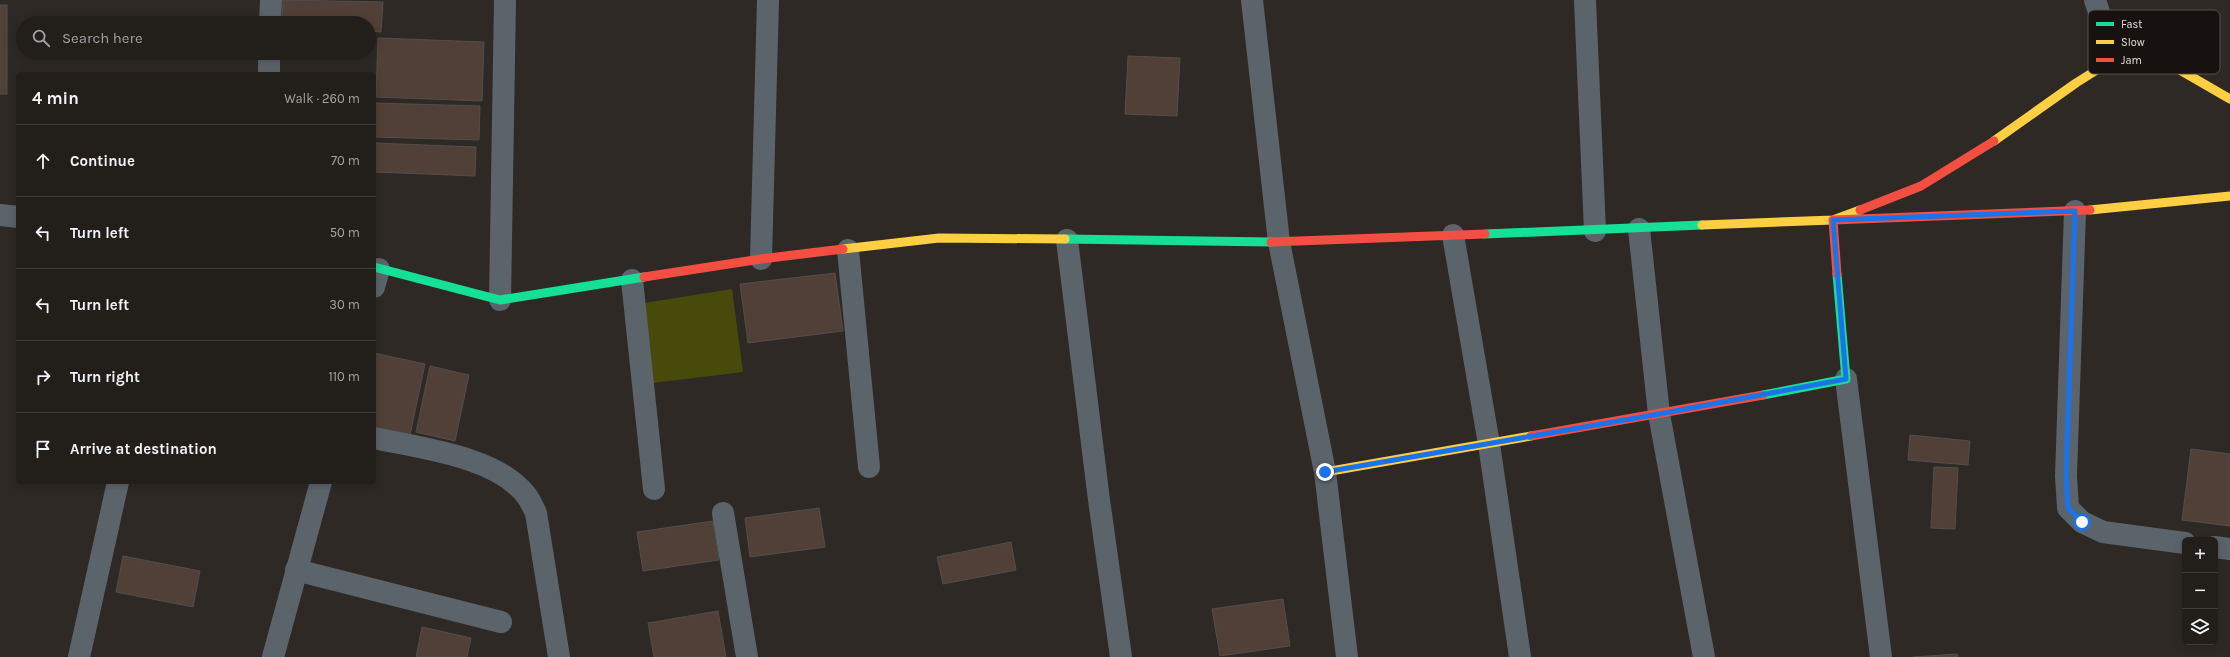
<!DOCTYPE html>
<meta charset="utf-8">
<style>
:root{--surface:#221f1b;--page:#2a2724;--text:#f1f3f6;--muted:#a2a2a3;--line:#3f3d3a}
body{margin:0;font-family:Karla,sans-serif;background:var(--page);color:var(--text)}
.controls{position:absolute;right:12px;bottom:12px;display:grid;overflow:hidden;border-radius:6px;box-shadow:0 2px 10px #0003}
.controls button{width:36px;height:36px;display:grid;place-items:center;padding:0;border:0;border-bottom:1px solid var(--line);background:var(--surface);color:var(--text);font:20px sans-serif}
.stop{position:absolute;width:12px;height:12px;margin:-9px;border:3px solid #1a73e8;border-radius:50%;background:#fff}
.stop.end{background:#1a73e8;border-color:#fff;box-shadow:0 1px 4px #0008}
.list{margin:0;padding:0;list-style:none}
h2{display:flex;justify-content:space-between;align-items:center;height:52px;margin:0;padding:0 16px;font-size:17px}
h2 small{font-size:13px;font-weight:400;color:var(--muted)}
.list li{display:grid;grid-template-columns:26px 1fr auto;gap:12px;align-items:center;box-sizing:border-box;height:72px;padding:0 16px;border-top:1px solid var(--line)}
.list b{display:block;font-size:15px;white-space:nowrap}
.list em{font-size:13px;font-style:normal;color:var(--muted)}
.icon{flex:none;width:22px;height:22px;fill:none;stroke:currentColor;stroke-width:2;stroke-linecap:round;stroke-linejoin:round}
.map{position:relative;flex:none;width:2230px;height:657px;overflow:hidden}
.search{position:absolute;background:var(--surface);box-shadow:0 2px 10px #0003;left:16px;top:16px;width:360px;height:44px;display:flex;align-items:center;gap:10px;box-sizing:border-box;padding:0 14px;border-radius:22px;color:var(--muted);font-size:15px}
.panel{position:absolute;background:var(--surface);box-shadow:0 2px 10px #0003;left:16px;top:72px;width:360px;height:412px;border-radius:6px}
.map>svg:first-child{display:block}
.green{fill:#474a0a}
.building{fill:#514037;stroke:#534e4c}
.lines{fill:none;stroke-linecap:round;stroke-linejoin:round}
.street{stroke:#5c646b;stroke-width:22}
.fast{stroke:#16e098;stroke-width:9}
.slow{stroke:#ffcf43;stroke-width:9}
.jam{stroke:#f24e42;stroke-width:9}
.route{stroke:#1a73e8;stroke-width:5}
.key{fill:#17120f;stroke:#55504c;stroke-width:1}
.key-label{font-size:11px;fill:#e6dfda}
</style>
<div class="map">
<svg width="2230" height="657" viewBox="0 0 2230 657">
<rect width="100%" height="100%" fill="#2e2924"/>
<path class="green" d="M732,289L743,372L653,383L644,303Z"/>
<g class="building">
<path d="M283,0L383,2L381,32L369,31V23H282Z"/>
<rect x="0" y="5" width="7" height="89"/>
<path d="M378,38L484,42L482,101L376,97Z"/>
<path d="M1128,56L1180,58L1177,116L1125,114Z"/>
<path d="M374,103L480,106L479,140L374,137Z"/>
<path d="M374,143L476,147L475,176L374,172Z"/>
<path d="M835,273L843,331L748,343L740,284Z"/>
<path d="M374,353L425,364L410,435L374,427Z"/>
<path d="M430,366L469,375L455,441L416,432Z"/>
<path d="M1910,435L1970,441L1968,465L1908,460Z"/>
<path d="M2191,449L2230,454V526L2182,520Z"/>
<path d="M1934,467L1958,468L1955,529L1931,528Z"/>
<path d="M819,508L825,547L750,557L745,518Z"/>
<path d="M713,521L719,560L643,571L637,532Z"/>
<path d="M1011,542L1016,570L943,584L937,557Z"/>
<path d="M123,556L200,571L193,607L116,592Z"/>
<path d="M1283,599L1290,646L1220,656L1212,609Z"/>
<path d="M718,611L726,657H654L648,623Z"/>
<path d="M422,627L471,638L467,657H416Z"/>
<path d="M1957,654L1958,657H1913Z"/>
</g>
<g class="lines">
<g class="street">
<path d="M1252,0L1279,242L1325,472L1347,657"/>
<path d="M2095,0L2114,59"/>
<path d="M1585,1L1595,231"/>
<path d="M270,23L271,0"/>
<path d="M269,74V53"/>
<path d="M2075,211L2066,476L2068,508L2082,522L2103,532L2185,543"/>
<path d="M0,215L18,217"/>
<path d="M1639,229L1659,414L1704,657"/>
<path d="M1453,235L1489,444L1520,657"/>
<path d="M1067,240L1099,500L1121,657"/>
<path d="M848,250L869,467"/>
<path d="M761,259L768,0"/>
<path d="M632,280L654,489"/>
<path d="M374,287L379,269"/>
<path d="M500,300L505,0"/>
<path d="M1846,379L1881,657"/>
<path d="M374,438C419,448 496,456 526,495C530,500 533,507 536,513L559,657"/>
<path d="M723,513L747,657"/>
<path d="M2215,547L2230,549"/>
<path d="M296,570L501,622"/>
<path d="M79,657L118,482"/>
<path d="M273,657L321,482"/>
</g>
<g class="fast">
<path d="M1485,234L1702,225"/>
<path d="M1065,239L1271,242"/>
<path d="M374,267L500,300L644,277"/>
<path d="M1763,395L1846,379L1837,274"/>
</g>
<g class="slow">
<path d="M1994,141L2076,83L2114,59L2173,66L2230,99"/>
<path d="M2090,210L2230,196"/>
<path d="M1702,225L1833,220L1860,210"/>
<path d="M843,249L939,238L1065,239"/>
<path d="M1325,472L1531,436"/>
</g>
<g class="jam">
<path d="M1860,210L1921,186L1994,141"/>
<path d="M1271,242L1485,234"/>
<path d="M1837,274L1833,220L2090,210"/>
<path d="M644,277L761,259L843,249"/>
<path d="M1531,436L1763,395"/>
</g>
</g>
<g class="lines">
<path class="route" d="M1325,472L1659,414L1846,379L1833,220L2075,211L2066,476L2068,508L2082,522"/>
</g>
<rect x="2088" y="10" width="132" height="64" rx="6" class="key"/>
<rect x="2096" y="22" width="18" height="4" fill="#16e098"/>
<rect x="2096" y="40" width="18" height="4" fill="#ffcf43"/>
<rect x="2096" y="58" width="18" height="4" fill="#f24e42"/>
<g class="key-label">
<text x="2121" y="28">Fast</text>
<text x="2121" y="46">Slow</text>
<text x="2121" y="64">Jam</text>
</g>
</svg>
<div class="controls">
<button>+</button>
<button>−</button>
<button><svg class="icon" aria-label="layers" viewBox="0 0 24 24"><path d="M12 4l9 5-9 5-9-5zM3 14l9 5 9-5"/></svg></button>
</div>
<div class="stop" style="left:2082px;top:522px"></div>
<div class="stop end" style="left:1325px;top:472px"></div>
<div class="search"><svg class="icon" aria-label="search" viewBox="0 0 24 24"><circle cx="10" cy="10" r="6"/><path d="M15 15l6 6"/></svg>Search here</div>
<section class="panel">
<h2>4 min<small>Walk · 260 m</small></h2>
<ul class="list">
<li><svg class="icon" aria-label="ahead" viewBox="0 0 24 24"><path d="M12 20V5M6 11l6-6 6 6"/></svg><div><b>Continue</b></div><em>70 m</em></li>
<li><svg class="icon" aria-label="left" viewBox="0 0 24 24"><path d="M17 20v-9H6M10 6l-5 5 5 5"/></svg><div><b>Turn left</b></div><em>50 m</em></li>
<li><svg class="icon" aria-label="left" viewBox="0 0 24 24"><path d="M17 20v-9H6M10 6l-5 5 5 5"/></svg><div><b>Turn left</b></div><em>30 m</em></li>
<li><svg class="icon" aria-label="right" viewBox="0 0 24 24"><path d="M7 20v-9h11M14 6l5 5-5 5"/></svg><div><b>Turn right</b></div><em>110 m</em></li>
<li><svg class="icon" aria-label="arrive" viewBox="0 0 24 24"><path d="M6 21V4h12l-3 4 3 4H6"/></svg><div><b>Arrive at destination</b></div></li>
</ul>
</section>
</div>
